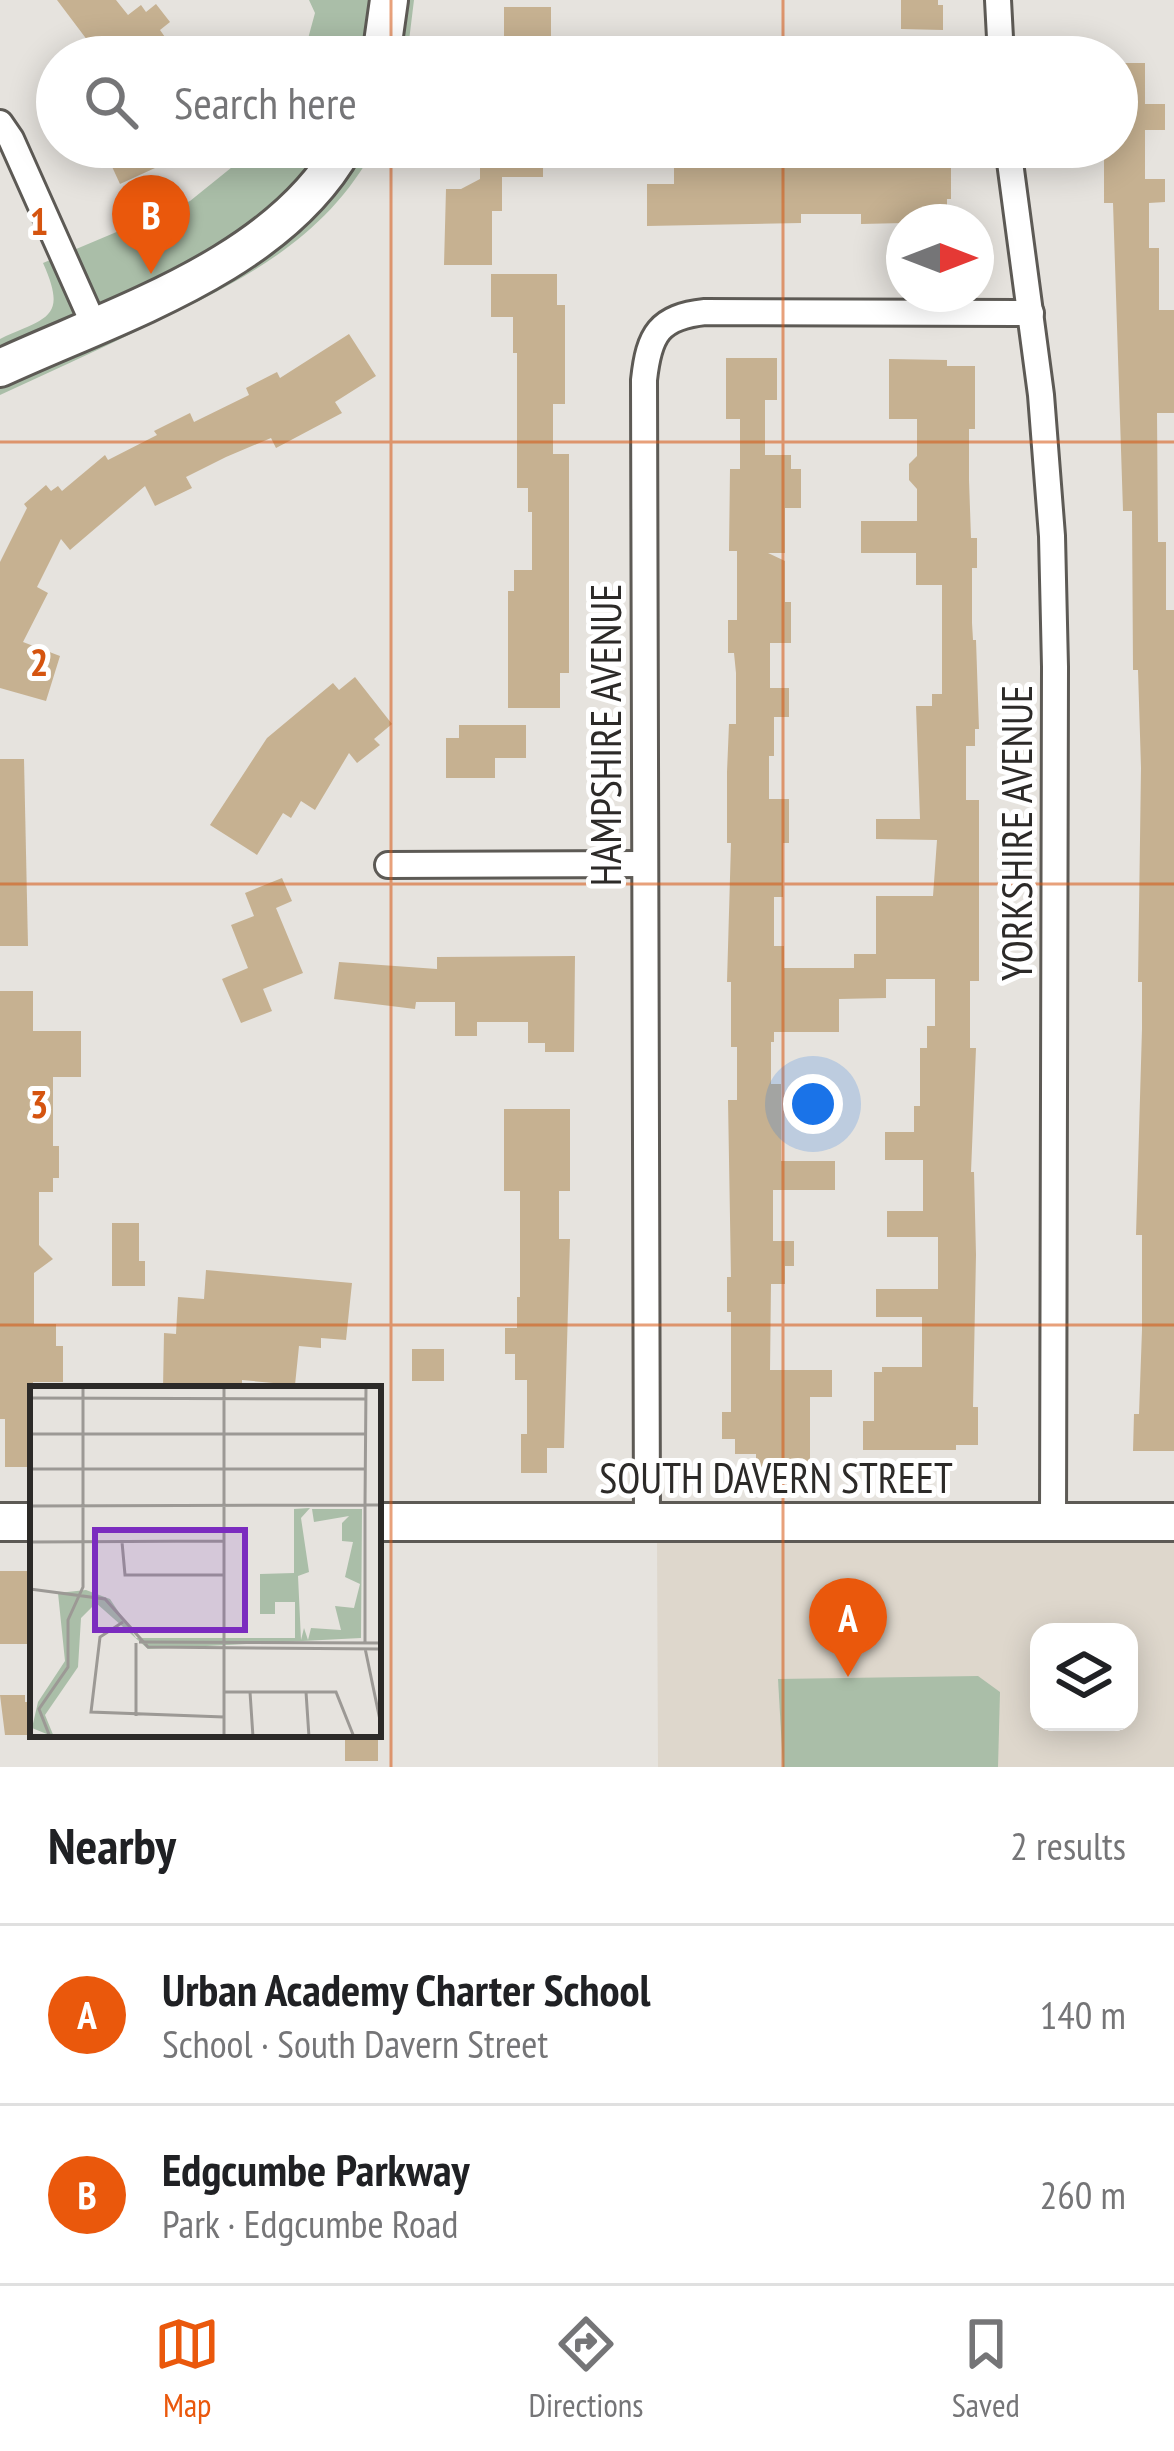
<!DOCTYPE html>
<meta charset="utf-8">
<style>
:root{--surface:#fff;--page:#f6f6f6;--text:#202124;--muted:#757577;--line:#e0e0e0;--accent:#ea580c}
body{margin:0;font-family:"PT Sans Narrow",sans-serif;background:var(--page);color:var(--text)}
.controls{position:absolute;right:36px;bottom:36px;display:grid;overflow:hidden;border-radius:24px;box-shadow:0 6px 30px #0003}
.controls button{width:108px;height:108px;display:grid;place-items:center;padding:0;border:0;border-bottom:3px solid var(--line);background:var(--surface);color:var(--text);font:60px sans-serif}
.compass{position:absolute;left:886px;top:204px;width:108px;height:108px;border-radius:50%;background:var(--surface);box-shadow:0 6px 30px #0003;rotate:90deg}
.you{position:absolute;left:813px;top:1104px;width:42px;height:42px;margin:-30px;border:9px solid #fff;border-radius:50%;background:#1a73e8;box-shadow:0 0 0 18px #1a73e833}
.badge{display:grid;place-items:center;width:78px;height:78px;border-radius:50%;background:var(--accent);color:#fff;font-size:39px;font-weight:700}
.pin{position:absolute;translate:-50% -99px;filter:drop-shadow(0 3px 6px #0008)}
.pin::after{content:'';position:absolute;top:63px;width:42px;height:36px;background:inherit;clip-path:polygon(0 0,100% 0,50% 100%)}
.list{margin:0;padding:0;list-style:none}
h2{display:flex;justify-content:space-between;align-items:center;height:156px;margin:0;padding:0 48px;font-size:51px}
h2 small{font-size:39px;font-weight:400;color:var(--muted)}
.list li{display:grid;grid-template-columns:78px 1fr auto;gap:36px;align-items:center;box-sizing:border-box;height:180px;padding:0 48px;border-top:3px solid var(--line)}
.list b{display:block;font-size:45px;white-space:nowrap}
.list p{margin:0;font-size:39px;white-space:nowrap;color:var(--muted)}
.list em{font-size:39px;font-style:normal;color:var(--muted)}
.icon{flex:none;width:66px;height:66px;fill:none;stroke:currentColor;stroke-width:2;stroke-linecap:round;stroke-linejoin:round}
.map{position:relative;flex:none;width:1174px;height:1767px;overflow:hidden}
.search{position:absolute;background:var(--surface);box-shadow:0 6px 30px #0003;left:36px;right:36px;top:36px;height:132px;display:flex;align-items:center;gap:30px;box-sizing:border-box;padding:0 42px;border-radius:66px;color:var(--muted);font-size:45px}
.sheet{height:516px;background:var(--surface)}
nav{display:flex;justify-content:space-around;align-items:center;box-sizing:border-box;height:168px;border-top:3px solid var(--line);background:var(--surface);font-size:33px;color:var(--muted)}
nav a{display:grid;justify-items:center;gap:6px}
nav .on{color:var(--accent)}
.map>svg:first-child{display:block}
.built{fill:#ded7cc;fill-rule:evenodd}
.green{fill:#aabea8}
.building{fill:#c6b191}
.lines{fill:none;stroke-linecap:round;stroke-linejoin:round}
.street-casing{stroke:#5d5a55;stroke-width:30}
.secondary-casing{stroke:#5d5a55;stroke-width:42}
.street{stroke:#fff;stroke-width:24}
.secondary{stroke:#fff;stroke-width:36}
.grid{fill:none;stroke:#d5540f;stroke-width:3;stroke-opacity:0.55}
.labels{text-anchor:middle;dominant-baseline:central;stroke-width:10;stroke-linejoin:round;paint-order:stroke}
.street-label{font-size:42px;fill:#2c2a28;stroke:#fff}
.inset-road{fill:none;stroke:#9c9995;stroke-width:3}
.view{fill:#7b2cbf;fill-opacity:0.15;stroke:#7b2cbf;stroke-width:6}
.inset-edge{fill:none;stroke:#2c2a28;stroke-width:6}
.grid-label{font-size:39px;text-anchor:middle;font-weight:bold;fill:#d5540f;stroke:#fff;stroke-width:10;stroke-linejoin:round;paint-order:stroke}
</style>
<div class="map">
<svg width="1174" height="1767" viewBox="0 0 1174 1767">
<rect width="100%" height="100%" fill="#e6e3de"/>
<path class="built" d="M657,1537H1174V1767H658ZM1039,1632H1129V1722H1039Z"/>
<g class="green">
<path d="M309,0H414L407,57H303L315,13Z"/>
<path d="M257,147H375C324,243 235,284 141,329C94,352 47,373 0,395V339C47,317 68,319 43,263L190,201Z"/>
<path d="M978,1676L1000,1692L998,1767H783L778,1679Z"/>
</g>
<g class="building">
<path d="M57,0H116L128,15L141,5L146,12L156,4L170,22L160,30L172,47L159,57H134L123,43L100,57Z"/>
<path d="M901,0H938V5H943V30L901,29Z"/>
<rect x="504" y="7" width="47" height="50"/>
<path d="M1117,63H1145V104H1165V130H1145V179H1165V202L1149,203V248H1159V310H1174V413H1157L1158,542H1166V610H1174V1451H1133L1134,1414H1139L1142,1330V1235H1136L1142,1029V982H1138L1141,768L1138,670H1133L1132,511H1123L1113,203H1104V147H1117Z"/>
<path d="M103,147H201L120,184Z"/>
<path d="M480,147H529V156H543V177H502V211H492V265H444L446,189H461L480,179Z"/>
<path d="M818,147H878V155H951V199H947V222L861,224V214H801V223L647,226V184H674V168L818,165Z"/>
<path d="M491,274H557V305H565V404H553V454H569V673H560V708H508V591H514V570H532V512H528V488H517V353H513V317H491Z"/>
<path d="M349,334L376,376L335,402L342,413L276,448L271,438L226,457L186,477L192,488L155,506L145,486L70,550L61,539L37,587L48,593L23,642L60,656L46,701L0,688V562L27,508L24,504L46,485L51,491L58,486L62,491L105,455L108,460L157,435L154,431L190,413L194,422L249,395L246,388L277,372L280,378Z"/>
<path d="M726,358H777V400H765V455H791V469H801V508H785V553H768L785,561V602H791V643H770V688H789V717H774V756H769V799H789V843H783V897H774V946H784V968H854V954H876V896H933L937,840L876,839V819H920L916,706H932V694H942V585H916V553H861V521H917V489L909,480V464L917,456V419H889V359L947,360V366H975V429H969V480L971,538H977V568H972V623L973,640H976L979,729H975V746H966V800H979V981H970V1048H976L971,1172H974L976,1255L973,1407H978V1445H956V1450H863V1421H874V1372H882V1367H922V1317H876V1289H938V1237H887V1211H923V1160H885V1132H914V1106H920V1048H927V1026H935V979H886V998L839,999V1032H774V1042H771V1084H781V1161H835V1190H773V1241H794V1266H785V1284H771L770,1370H832V1397H810V1473H756V1454H735V1439H722V1412H731V1312H727V1277H731L728,1100H737V1047H731V982H727L731,843H727V772L729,724H736V673L734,653H728V620H737V551H729L730,469H740V419H726Z"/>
<path d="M355,677L392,724L374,739L380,745L357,763L349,753L315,810L301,801L291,818L283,813L257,855L210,825L267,738L333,683L339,690Z"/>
<path d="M459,725H526V758H495V778H446V738H459Z"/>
<path d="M0,759H24L28,946H0Z"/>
<path d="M282,878L292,901L276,908L303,973L263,989L272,1011L241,1023L222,979L248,968L231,925L254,916L245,893Z"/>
<path d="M575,956L574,1052H545V1043H528V1022H477V1036H455V1002H416L415,1009L334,999L339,962L437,969V957Z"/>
<path d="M0,991H33V1031H81V1077H53V1146H59V1178H53V1192H39V1245L53,1259L34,1273V1324H56V1346H63V1382H33V1467H5V1419H0Z"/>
<path d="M504,1109H570V1191H559V1239H570L564,1448H547V1473H521V1434H527V1380H515V1354H505V1328H517V1297H520V1191H504Z"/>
<path d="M112,1223H139V1261H145V1286H112Z"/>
<path d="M206,1270L352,1283L346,1340L321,1338V1348L299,1346L295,1385L242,1380V1387L193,1384L192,1389H163L164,1333L176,1334L178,1297L204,1299Z"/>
<rect x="412" y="1349" width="32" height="32"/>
<path d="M0,1571H33L32,1644H0Z"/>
<path d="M0,1695H25V1702H33V1735H5Z"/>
<rect x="345" y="1739" width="33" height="22"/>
</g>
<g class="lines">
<defs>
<g id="street">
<path d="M998,0L1001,57"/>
<path d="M0,123L11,139L94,325"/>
<path d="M1008,147L1041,395L1052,536L1055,667L1053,1522"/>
<path d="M388,865L644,864"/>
<path d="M647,1522L644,380C649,334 659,317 705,312L1031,313"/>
</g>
<g id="secondary">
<path d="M381,57L389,0"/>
<path d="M0,368C117,314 278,265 344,147"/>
<path d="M0,1522H33"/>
<path d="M378,1522H1174"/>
</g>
</defs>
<use href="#street" class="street-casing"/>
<use href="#secondary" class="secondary-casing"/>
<use href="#street" class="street"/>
<use href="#secondary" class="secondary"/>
</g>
<path class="grid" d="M391,0V57M783,0V57M391,147V1767M783,147V1767M0,442H1174M0,884H1174M0,1325H1174"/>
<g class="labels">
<g class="street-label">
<text transform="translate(605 735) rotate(-90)">HAMPSHIRE AVENUE</text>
<text transform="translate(1016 833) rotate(-90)">YORKSHIRE AVENUE</text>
<text x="776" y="1477">SOUTH DAVERN STREET</text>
</g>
</g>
<g transform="translate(30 1386)">
<rect width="351" height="351" fill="#e6e3de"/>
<path d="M280,122L271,132L279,186L268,190L271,254L274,242L278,254L281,242L311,244L305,220L324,222L330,198L315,191L323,156L312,155V137L319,130L284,136L282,123H332L331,252L118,263L66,217L51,232L48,281L15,329L24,351L2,342L8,316L35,275L28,207L56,204L80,213L106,252H265V216H245V228H230V188L264,187V123Z" fill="#aabea8"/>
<path class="inset-road" d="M336,0L335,119H351M0,12L336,13M0,48H52M54,48H336M0,83H336M0,120L335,119V257M0,156L194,155M92,156L95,189H194M0,203L75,213L118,261L351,263M93,236L70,251L61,326L194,331M109,256L351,257M106,257V330M335,262L351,339M194,306H306L324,351M220,306L223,351M276,306L279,351M20,351L9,323L38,281V234L53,201V0M194,351V0"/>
<path class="view" d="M65,144H215V244H65Z"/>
<rect width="351" height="351" class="inset-edge"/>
</g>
<g class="grid-label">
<text x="39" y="235">1</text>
<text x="39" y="676">2</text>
<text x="39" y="1118">3</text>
</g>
</svg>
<div class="controls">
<button><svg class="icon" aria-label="layers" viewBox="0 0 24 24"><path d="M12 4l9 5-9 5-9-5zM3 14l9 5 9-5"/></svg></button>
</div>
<svg class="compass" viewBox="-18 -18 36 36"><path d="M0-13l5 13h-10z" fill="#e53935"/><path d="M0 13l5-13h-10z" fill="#757577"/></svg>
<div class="you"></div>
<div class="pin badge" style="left:848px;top:1677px">A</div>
<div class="pin badge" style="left:151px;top:274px">B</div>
<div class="search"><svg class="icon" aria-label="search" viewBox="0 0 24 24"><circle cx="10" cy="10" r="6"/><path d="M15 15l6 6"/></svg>Search here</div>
</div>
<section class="sheet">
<h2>Nearby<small>2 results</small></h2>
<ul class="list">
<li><span class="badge">A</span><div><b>Urban Academy Charter School</b><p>School · South Davern Street</p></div><em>140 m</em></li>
<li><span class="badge">B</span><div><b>Edgcumbe Parkway</b><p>Park · Edgcumbe Road</p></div><em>260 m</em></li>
</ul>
</section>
<nav>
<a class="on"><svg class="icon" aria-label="map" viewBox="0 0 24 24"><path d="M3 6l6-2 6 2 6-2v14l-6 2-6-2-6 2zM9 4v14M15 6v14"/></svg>Map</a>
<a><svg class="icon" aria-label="directions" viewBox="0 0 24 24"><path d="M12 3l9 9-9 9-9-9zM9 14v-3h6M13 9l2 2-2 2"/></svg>Directions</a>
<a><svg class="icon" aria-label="saved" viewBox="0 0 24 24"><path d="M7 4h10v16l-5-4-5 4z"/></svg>Saved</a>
</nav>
